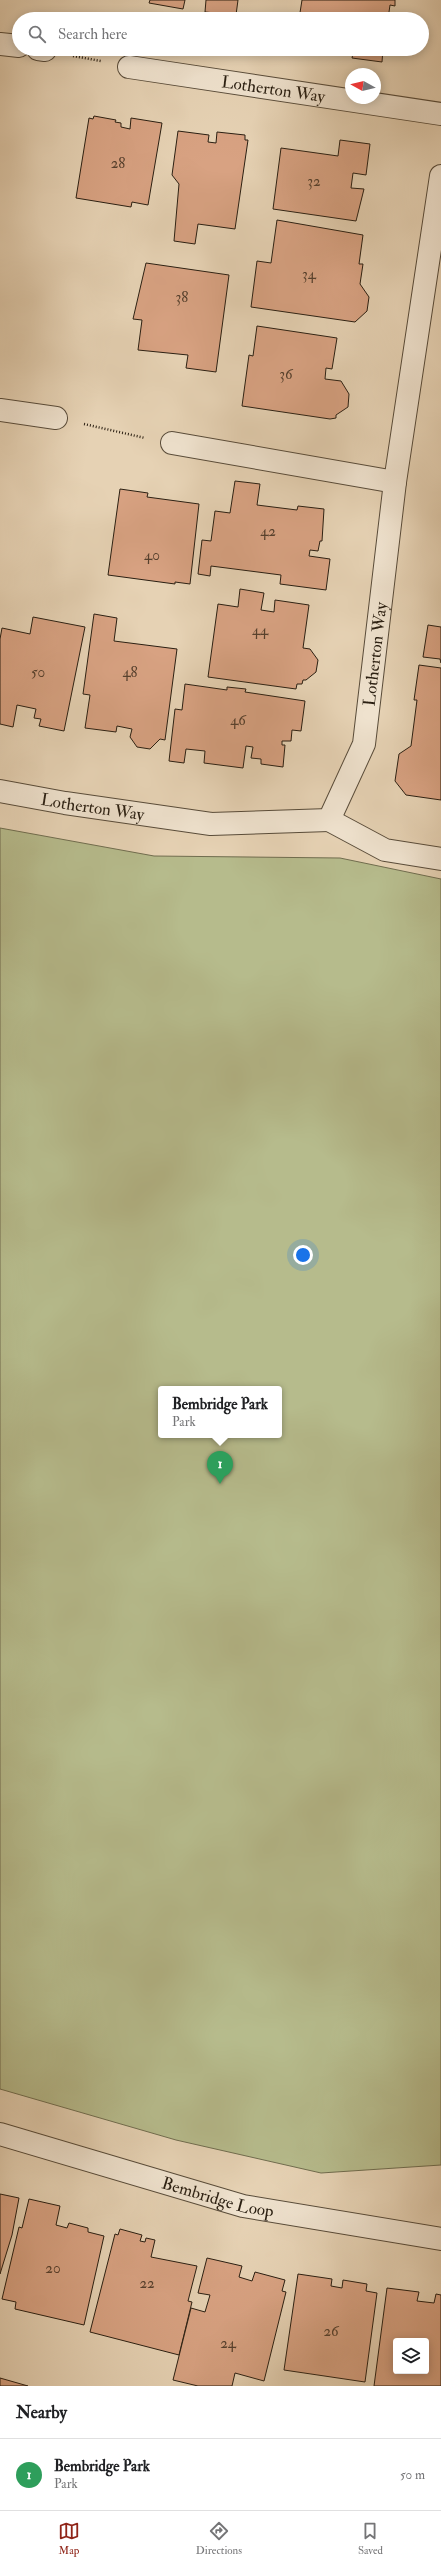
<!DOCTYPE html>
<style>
:root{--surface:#fff;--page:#f6f6f6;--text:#202124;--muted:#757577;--line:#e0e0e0;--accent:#8f2418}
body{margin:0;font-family:"IM FELL Double Pica",serif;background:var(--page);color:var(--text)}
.controls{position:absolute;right:12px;bottom:12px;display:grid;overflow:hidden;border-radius:4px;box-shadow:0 2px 10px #0003}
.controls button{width:36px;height:36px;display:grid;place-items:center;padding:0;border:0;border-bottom:1px solid var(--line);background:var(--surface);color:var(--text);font:20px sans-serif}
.compass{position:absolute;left:345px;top:68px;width:36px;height:36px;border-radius:50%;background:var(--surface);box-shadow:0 2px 10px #0003;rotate:278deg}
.you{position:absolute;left:303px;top:1255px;width:14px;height:14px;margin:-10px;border:3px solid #fff;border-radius:50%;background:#1a73e8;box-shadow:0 0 0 6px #1a73e833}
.badge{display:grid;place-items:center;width:26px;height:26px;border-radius:50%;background:var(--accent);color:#fff;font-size:13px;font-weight:700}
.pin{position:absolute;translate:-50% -33px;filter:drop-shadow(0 1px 2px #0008)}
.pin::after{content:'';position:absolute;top:21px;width:14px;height:12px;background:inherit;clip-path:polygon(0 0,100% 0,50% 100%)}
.popup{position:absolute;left:158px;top:1386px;width:124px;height:52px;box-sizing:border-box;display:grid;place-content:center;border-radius:4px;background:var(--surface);filter:drop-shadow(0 1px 3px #0005);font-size:13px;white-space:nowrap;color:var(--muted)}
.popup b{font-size:15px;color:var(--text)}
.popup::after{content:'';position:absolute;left:50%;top:100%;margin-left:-8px;border:8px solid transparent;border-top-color:var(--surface)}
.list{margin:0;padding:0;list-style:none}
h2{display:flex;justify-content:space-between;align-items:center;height:52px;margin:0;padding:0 16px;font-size:17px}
h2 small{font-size:13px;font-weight:400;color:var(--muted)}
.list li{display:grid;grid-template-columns:26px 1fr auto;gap:12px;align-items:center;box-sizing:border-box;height:72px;padding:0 16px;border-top:1px solid var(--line)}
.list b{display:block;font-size:15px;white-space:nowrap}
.list p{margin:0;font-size:13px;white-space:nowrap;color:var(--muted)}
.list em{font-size:13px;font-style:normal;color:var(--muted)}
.icon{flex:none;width:22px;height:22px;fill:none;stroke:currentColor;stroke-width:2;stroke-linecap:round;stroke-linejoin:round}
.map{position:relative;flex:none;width:441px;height:2386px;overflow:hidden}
.search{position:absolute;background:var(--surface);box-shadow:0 2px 10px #0003;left:12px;right:12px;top:12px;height:44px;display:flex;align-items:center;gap:10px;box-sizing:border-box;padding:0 14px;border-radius:22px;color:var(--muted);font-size:15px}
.sheet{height:124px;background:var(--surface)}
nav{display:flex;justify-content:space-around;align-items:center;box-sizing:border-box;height:56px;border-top:1px solid var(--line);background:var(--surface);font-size:11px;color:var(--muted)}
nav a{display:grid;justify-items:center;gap:2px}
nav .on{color:var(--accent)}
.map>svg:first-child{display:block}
.green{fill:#b6bb8c;stroke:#706d4f;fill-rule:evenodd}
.building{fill:#d8a282;stroke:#2a1f12;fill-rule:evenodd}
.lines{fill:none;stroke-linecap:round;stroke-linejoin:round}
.minor-casing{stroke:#594c3a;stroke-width:24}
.path{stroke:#2a1f12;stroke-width:2.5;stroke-dasharray:1 2;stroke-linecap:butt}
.minor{stroke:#efe2ce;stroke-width:22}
.labels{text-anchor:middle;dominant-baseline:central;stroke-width:4;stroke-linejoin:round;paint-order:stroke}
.number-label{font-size:15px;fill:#56402e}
.street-label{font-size:17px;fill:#2a1f12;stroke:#efe2ce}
</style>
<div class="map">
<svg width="441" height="2386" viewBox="0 0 441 2386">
<rect width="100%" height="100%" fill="#e6d2b4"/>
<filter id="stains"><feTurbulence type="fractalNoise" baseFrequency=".005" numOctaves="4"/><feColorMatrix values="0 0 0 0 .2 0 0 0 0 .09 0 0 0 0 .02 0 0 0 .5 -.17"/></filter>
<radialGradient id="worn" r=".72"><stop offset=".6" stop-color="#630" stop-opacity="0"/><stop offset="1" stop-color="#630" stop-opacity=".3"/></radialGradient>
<path class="green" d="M0,828L154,856L340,858L441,879V2165L321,2173L176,2140L0,2089ZM161,1389H279V1435H161Z"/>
<g class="building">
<path d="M150,0H185L183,9L149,3Z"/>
<path d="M206,0H238L236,15L205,12Z"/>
<path d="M302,0H395V6L390,5L388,19H299Z"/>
<path d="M354,49H383L382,62L352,58Z"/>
<path d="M94,116L116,120L115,122L121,123V127L130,129L131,118L162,123L148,205L132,202L131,207L76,198L89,118L93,119Z"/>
<path d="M178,131L209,135L208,142L216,143L217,132L245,135V140H248L235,229L198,224L195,244L174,241L179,184L172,175Z"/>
<path d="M340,140L370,144L366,175L353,173L351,188L364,189L356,221L273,209L281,148L338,156Z"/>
<path d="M277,220L363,235L359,264H363L360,284L369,297L367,311L355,322L251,307L257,261L271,263Z"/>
<path d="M146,263L229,275L216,372L186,368L188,355L138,350L142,320L133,319Z"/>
<path d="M257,326L337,338L332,369L326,368L325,379L341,381L349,394L348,407L336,415V418L330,419L242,406L249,355L253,356Z"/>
<path d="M235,481L260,484L257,505L297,510L298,506L324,509L322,541H320L318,551L310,550L309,556L330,559L326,590L280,584L281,575L211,566L210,576L198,574L202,540L211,541L215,511L230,513Z"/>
<path d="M120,489L148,493L147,497L199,504L190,584L175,582V584L108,575Z"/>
<path d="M240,589L264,593L261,610L274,612L275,600L309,605L303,648L310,649L318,660L316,672L306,680H303L302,684H297L296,689L208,677L218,604L238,607Z"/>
<path d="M94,614L117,618L114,641L177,649L165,740L160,739L150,749L137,747L130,737L132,729L117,726L116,732L85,728L90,695L83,694Z"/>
<path d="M33,617L85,627L64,731L39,726L41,719L34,718L36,709L17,705L13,727L0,724V639L2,628L30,634Z"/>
<path d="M428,625L441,627V663L440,659L423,657Z"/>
<path d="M419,665L441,668V800L406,795L395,781L399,754L411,746L417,700H414Z"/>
<path d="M185,684L227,690V687L246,689L245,692L305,701L301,731L292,730L291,741H282V745H285L283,767L261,764V759L251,758L253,747L246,746L243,768L204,763L205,751L186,749L184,763L169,761L175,709L182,710Z"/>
<path d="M0,2194L19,2198L12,2235L0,2274Z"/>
<path d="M29,2199L60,2206L56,2225L67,2228L69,2223L88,2228V2232L104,2236L84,2325L15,2309L16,2302L2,2299L19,2227L22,2228Z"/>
<path d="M120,2229L142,2235L140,2241L145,2242L146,2238L155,2240L151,2257L197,2266L188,2301L192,2302L179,2355L90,2332L115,2234L118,2235Z"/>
<path d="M207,2258L242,2266L239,2277L252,2281L255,2272L285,2280L282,2291L286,2292L264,2381L235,2373L232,2386H198L173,2380L191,2308L205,2312L210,2295L198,2293Z"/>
<path d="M298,2274L332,2279L331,2286L342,2288L343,2280L367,2284L366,2291L377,2293L365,2382L284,2370Z"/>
<path d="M387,2288L419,2292L417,2301L434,2303L436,2294L441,2295V2386H374ZM396,2341H426V2371H396Z"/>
<path d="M0,2378L28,2386H0Z"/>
</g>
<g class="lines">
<defs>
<g id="minor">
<path d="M0,44L19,46"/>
<path d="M38,49L45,50"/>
<path id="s1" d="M129,67L441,114"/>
<path d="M0,410L56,418"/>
<path d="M172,443L395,482"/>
<path id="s2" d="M0,791L65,803L211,824L329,820L364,744L395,482L441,176"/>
<path d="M329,820L385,850L441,859"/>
<path id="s3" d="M0,2134L243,2206L441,2239"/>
</g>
</defs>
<use href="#minor" class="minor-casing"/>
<g class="path">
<path d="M73,56L101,61"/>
<path d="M84,424L145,438"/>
</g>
<use href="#minor" class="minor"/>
</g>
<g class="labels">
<g class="number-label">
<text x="118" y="163">28</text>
<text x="314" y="181">32</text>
<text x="309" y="274">34</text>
<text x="182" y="297">38</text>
<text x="286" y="374">36</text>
<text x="268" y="531">42</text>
<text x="152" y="555">40</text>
<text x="260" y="630">44</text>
<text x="38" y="672">50</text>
<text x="130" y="672">48</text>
<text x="238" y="720">46</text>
<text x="53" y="2268">20</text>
<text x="147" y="2283">22</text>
<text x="331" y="2331">26</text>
<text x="228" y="2343">24</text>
</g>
<g class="street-label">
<text stroke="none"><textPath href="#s1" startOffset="146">Lotherton Way</textPath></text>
<text stroke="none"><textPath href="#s2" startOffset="506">Lotherton Way</textPath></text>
<text stroke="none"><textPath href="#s2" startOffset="94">Lotherton Way</textPath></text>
<text stroke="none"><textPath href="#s3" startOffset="227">Bembridge Loop</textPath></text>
</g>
</g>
<rect width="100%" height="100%" filter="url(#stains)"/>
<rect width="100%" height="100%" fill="url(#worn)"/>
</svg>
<div class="controls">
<button><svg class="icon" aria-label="layers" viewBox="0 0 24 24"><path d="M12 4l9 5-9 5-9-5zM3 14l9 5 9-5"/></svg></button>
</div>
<svg class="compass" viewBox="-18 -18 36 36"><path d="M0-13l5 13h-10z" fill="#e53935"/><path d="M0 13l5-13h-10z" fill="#757577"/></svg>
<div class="you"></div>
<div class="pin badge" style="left:220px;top:1484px;background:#2e9e5b">1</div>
<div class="popup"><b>Bembridge Park</b>Park</div>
<div class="search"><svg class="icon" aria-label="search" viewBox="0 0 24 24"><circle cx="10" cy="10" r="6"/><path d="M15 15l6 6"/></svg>Search here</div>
</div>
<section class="sheet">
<h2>Nearby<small></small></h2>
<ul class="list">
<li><span class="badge" style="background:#2e9e5b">1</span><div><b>Bembridge Park</b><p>Park</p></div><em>50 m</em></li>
</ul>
</section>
<nav>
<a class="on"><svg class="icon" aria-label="map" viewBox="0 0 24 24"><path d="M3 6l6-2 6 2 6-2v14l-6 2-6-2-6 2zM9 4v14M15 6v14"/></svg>Map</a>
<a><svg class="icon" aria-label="directions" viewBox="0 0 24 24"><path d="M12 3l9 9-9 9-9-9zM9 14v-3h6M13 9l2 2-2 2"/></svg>Directions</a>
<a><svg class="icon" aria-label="saved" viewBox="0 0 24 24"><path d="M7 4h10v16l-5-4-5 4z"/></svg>Saved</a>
</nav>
